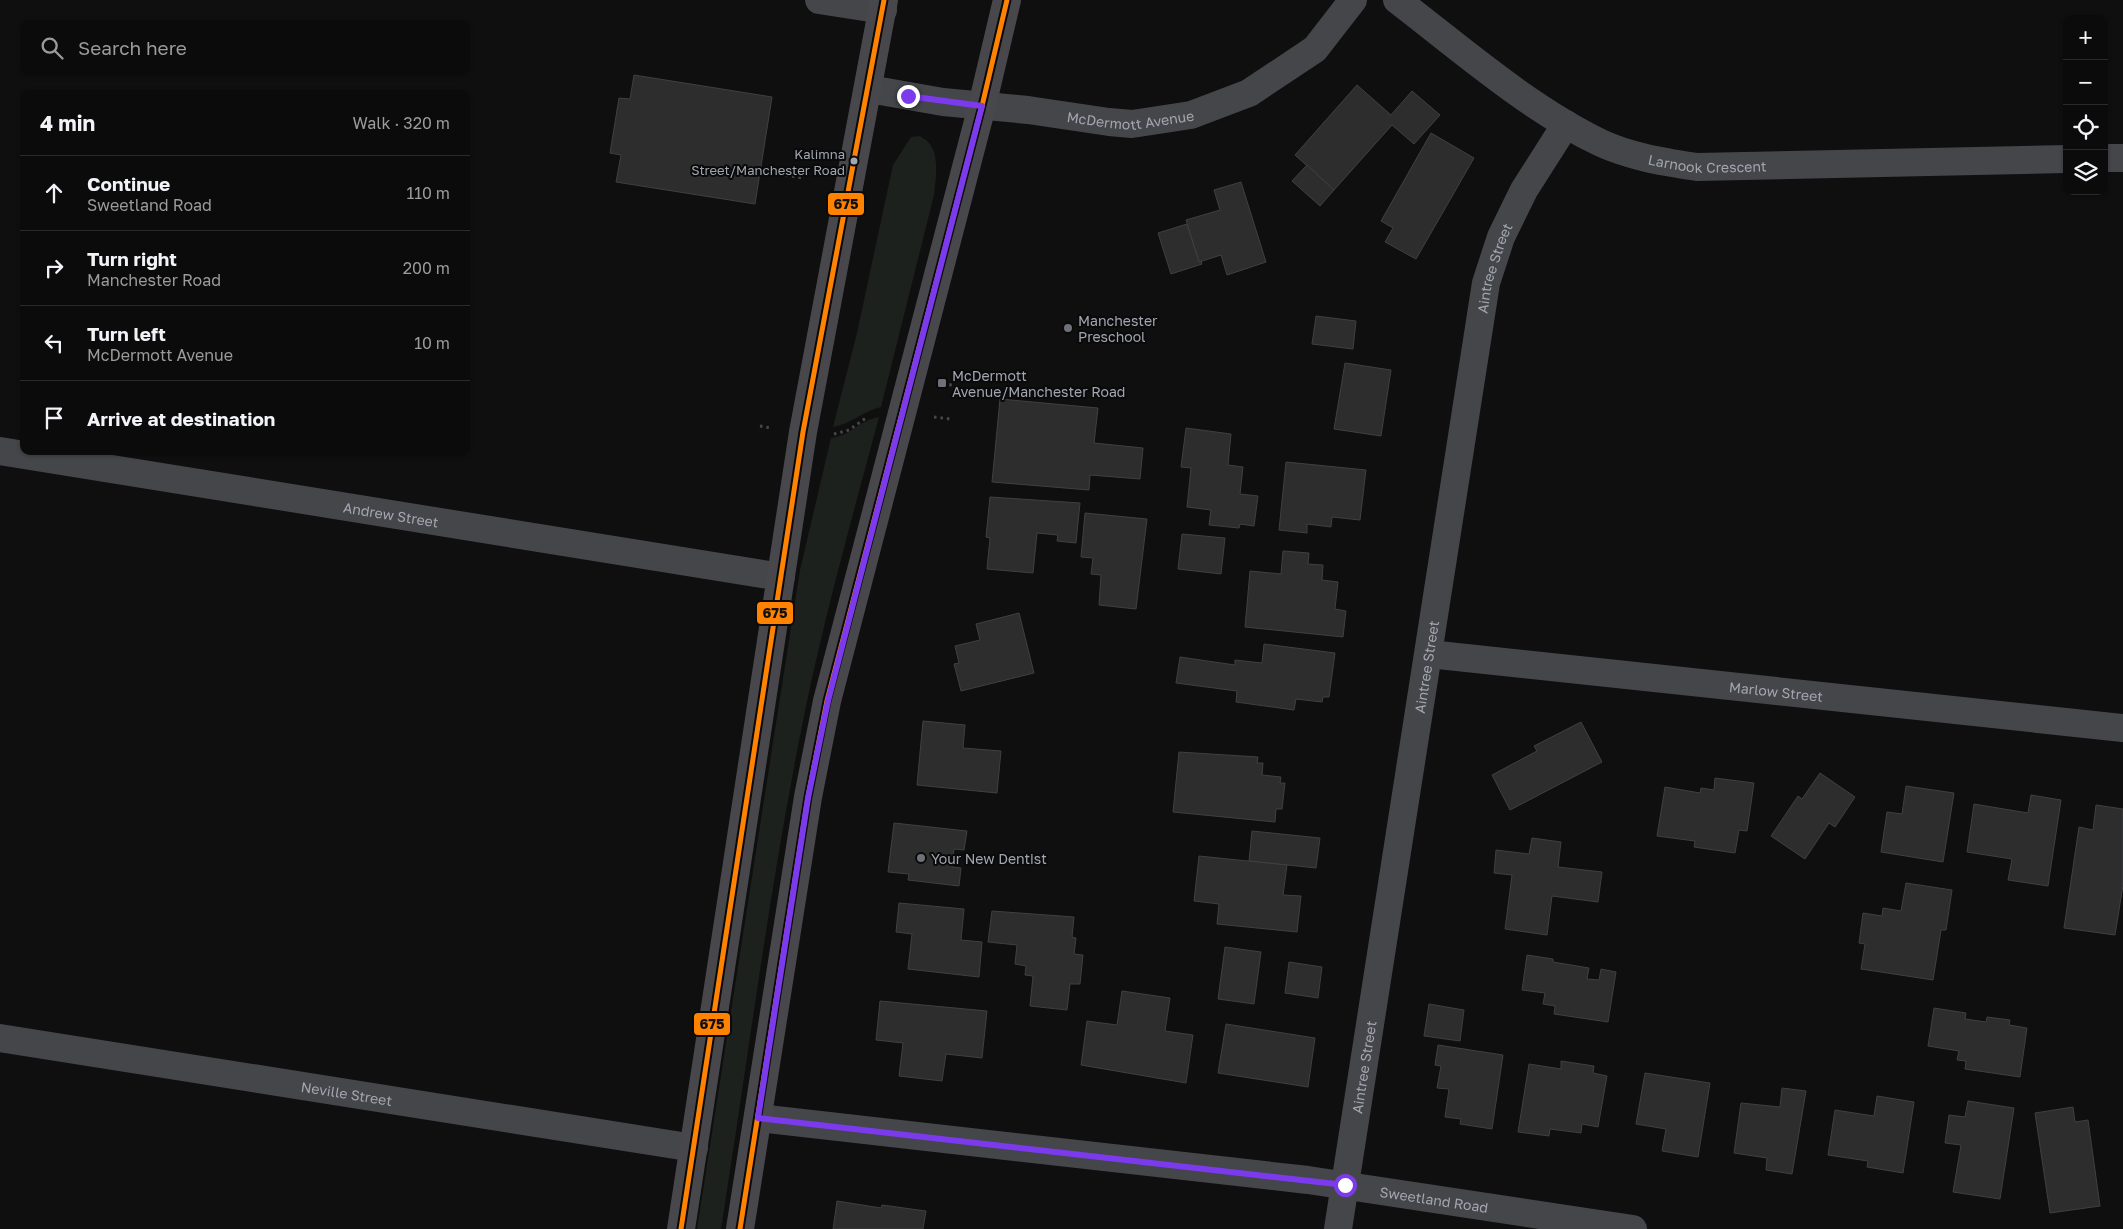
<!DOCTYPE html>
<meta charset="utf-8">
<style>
:root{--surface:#0b0b0c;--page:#141415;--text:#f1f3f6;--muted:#9a9b9d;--line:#2b2b2d}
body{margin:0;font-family:"Golos Text",sans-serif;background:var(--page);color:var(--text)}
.controls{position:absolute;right:15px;top:15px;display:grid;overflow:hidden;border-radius:10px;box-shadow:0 1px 4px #0004}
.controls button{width:45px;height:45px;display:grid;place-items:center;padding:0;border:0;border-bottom:1px solid var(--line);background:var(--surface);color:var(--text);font:25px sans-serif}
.stop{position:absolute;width:15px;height:15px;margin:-11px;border:4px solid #7c3aed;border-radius:50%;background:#fff}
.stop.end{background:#7c3aed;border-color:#fff;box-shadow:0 1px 5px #0008}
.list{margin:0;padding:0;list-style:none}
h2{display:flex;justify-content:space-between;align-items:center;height:65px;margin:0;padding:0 20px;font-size:21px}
h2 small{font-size:16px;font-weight:400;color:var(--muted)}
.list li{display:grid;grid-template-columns:32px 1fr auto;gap:15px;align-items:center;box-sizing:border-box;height:75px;padding:0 20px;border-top:1px solid var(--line)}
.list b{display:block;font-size:19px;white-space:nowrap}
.list p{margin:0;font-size:16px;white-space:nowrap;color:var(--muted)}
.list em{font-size:16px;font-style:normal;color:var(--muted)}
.icon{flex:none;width:28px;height:28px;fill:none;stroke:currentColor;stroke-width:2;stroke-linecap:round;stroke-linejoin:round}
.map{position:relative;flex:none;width:2123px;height:1229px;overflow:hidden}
.search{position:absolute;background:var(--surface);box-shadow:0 1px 4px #0004;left:20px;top:20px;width:450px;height:55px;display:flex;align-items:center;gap:12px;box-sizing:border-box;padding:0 18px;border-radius:10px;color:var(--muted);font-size:19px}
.panel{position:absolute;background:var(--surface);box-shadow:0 1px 4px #0004;left:20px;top:90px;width:450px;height:365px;border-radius:10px}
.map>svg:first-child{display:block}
.green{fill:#1c211d}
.building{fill:#2d2d2e;stroke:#3f4043}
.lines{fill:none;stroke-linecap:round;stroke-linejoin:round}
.path{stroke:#47484b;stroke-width:3;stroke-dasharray:2.5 4;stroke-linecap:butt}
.minor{stroke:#45464a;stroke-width:28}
.major{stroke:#48484c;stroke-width:28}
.bus-1-casing{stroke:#0a0a0b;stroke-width:9}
.bus-1{stroke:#ff8200;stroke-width:5}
.route{stroke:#7c3aed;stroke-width:6}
.bus-dot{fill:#a2a6b0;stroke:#0a0a0b;stroke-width:2}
.poi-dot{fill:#6f7178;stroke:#0a0a0b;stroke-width:2}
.labels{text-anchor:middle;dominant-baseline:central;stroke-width:4;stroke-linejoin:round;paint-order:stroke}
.bus-label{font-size:13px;fill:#a2a6b0;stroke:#0a0a0b;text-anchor:end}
.street-label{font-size:14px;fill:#a2a6b0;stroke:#0a0a0b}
.poi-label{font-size:14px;fill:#a2a6b0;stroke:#0a0a0b;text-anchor:start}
.line-badge{stroke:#0a0a0b;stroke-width:2}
.pale-badge-label{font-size:14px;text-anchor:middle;font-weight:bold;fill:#111}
</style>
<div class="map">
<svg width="2123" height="1229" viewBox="0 0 2123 1229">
<rect width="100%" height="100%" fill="#0f0f10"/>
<g class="green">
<path d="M919,136C942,145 936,175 934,195L881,407C863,411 851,424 833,427L857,333L893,165L911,137Z"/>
<path d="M879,417C851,522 821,628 800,736C768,899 747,1065 721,1229H697L800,570L831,438C852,435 860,420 879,417Z"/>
</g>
<g class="building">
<path d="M634,75L772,97L755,204L616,182L621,155L610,153L619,98L630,99Z"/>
<path d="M1357,85L1391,115L1412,91L1440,115L1414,144L1392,125L1334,190L1295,155Z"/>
<path d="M1431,133L1474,158L1416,259L1385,242L1393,228L1381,221Z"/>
<path d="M1307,165L1334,190L1320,206L1292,181Z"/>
<path d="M1241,182L1266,262L1227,275L1221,255L1199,262L1186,220L1220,210L1214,190Z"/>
<path d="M1187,224L1199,262L1201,261L1202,264L1171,274L1158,233Z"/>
<path d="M1316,316L1356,321L1353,349L1312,344Z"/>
<path d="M1345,363L1391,370L1381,436L1334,429Z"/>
<path d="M1000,399L1098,408L1094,443L1143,448L1140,479L1090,475L1089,490L992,482Z"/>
<path d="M1186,428L1231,434L1228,465L1243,467L1240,494L1258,496L1254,526L1240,524L1239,528L1209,525L1211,510L1187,507L1191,468L1181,467Z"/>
<path d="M1286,462L1366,470L1360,520L1332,517L1331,527L1307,524V533L1279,530Z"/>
<path d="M990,497L1080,503L1076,543L1057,541L1058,535L1037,533L1033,573L987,569L990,538L986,537Z"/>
<path d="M1085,513L1147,519L1136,609L1099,605L1101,575L1091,574L1093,558L1081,557Z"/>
<path d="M1182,534L1225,538L1221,574L1178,569Z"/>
<path d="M1283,551L1309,553L1308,564L1323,565L1322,580L1338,582L1335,609L1346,611L1343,637L1245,627L1250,571L1281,574Z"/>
<path d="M1019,613L1034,673L961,691L954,664L959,663L955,646L980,640L976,624Z"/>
<path d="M1264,644L1335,653L1329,697H1323L1322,702L1296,699L1294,710L1236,702L1237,691L1176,683L1180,657L1235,665V660L1262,663Z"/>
<path d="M923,721L965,725L963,748L1001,751L997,793L917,785Z"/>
<path d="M1581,722L1602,762L1510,810L1492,775L1537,751L1534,746Z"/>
<path d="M1179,752L1258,757L1257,763H1263L1262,775L1281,777L1280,783H1285L1282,809H1276L1275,822L1173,812Z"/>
<path d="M1820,773L1855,797L1835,827L1829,823L1805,859L1771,836L1798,796L1802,799Z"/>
<path d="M1715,778L1754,783L1747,831L1739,830L1735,853L1694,847L1695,841L1657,836L1665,787L1700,793L1701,788L1714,790Z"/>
<path d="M1906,786L1954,793L1943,862L1881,852L1887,812L1902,814Z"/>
<path d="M2031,795L2061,800L2048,886L2008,880L2012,859L1967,852L1974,804L2028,813Z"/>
<path d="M2096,805L2123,809V885L2115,935L2064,928L2079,827L2093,830Z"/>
<path d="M894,823L967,831L964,850L954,849L952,867L961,868L959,886L908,880L909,874L888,872Z"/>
<path d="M1252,831L1320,838L1316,868L1249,861Z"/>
<path d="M1532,838L1561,842L1558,867L1602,872L1598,902L1552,896L1547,935L1505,929L1512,875L1494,873L1496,850L1529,854Z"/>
<path d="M1199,856L1287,865L1283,895L1301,896L1297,932L1217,924L1219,904L1194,901Z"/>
<path d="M1906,883L1952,890L1946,930H1941L1933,980L1861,969L1865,944L1859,943L1863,913L1882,916L1883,908L1901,911Z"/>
<path d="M899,903L964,909L961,940L982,942L979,977L908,969L912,934L896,932Z"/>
<path d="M992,911L1074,917L1072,937L1076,938L1074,954L1083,955L1080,984H1070L1067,1010L1030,1006L1033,976L1025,975L1026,966L1015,964L1017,945L988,942Z"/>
<path d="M1225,947L1261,952L1254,1004L1218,999Z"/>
<path d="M1527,955L1553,959V962L1589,968L1587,979L1599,980L1601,969L1616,972L1608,1022L1554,1014L1555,1006L1543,1004L1545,993L1522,990Z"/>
<path d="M1289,962L1322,967L1318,998L1285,993Z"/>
<path d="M1122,991L1170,998L1165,1031L1193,1035L1186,1083L1081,1065L1087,1021L1117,1025Z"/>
<path d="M880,1001L987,1011L982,1058L946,1054L942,1081L899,1076L903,1043L876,1040Z"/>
<path d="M1429,1004L1464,1010L1460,1041L1424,1036Z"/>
<path d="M1934,1008L1966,1013L1965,1019L1986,1022L1987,1017L2010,1020L2009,1025L2027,1028L2020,1077L1965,1069L1966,1061L1957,1060L1959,1051L1928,1046Z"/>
<path d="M1226,1024L1315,1038L1308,1087L1218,1073Z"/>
<path d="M1438,1045L1503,1055L1492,1129L1460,1124L1461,1119L1445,1117L1449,1089L1437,1088L1441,1066L1435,1065Z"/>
<path d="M1561,1061L1594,1066L1593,1073L1607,1076L1598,1127L1582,1124L1581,1133L1550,1129L1549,1136L1518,1132L1529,1064L1561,1069Z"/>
<path d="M1645,1073L1710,1083L1698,1157L1662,1151L1666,1129L1636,1124Z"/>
<path d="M1782,1088L1806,1091L1792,1174L1766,1170L1767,1158L1734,1153L1741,1103L1780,1107Z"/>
<path d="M1877,1096L1914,1102L1903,1173L1867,1167L1868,1161L1828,1155L1835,1110L1874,1116Z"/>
<path d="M1968,1101L2014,1108L2000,1199L1953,1192L1961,1145L1945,1143L1949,1115L1965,1117Z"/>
<path d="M2073,1107L2075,1122L2088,1120L2100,1206L2050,1213L2035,1113Z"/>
<path d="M837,1201L881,1208L882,1205L926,1211L923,1229H833Z"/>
</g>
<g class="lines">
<g class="path">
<path d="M808,152L822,155"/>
<path d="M760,171L803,178"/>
<path d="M943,383L959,387"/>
<path d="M934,417L950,419"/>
<path d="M760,426L771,428"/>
<path d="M834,434L849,430L866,418"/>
</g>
<g class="minor">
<path d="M819,0L883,10"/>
<path id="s1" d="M1397,0C1461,49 1528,108 1601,143C1631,157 1665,162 1697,167L2067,159"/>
<path id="s2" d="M869,89L943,102L1028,110L1109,122L1132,124L1191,115L1249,93L1315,49L1353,0"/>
<path d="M2104,158H2123"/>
<path id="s3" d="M0,451L781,577"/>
<path id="s4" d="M1429,654L2123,728"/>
<path id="s5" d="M0,1038L694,1148"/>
<path id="s6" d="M758,1118L1308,1180L1633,1229"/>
<path id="s7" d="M1338,1229L1486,283L1501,237L1524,190L1566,124"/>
</g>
<g class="major">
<path d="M681,1229L803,432L884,0"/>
<path d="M740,1229L808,797L827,701L982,106L1007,0"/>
</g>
<defs>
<g id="bus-1">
<path d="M681,1229L803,432L884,0"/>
<path d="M740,1229L808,797L827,701L982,106L1007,0"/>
</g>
</defs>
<use href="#bus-1" class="bus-1-casing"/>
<use href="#bus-1" class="bus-1"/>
</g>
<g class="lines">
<path class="route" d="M908,96L982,106L828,701L808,798L758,1118L1345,1185"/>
</g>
<circle class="bus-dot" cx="854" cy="161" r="4.5"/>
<g class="poi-dot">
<circle cx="1068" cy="328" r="5"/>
<rect x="937" y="378" width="10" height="10" rx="2.5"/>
<circle cx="921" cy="858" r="5"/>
</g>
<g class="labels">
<g class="bus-label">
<text x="845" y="154">Kalimna<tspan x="845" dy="16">Street/Manchester Road</tspan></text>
</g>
<g class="street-label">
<text stroke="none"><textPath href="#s2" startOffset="264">McDermott Avenue</textPath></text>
<text stroke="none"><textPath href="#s1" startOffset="359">Larnook Crescent</textPath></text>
<text stroke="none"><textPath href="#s7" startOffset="974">Aintree Street</textPath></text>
<text stroke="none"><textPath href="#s3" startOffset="396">Andrew Street</textPath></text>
<text stroke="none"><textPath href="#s7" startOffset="569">Aintree Street</textPath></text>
<text stroke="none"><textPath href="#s4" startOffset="349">Marlow Street</textPath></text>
<text stroke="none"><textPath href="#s7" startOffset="164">Aintree Street</textPath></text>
<text stroke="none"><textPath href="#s5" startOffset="351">Neville Street</textPath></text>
<text stroke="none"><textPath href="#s6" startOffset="681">Sweetland Road</textPath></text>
</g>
<g class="poi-label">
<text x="1078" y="320">Manchester<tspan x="1078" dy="16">Preschool</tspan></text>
<text x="952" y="375">McDermott<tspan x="952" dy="16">Avenue/Manchester Road</tspan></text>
<text x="931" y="858">Your New Dentist</text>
</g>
</g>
<g class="line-badge">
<rect x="827" y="192" width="38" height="24" rx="5" fill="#ff8200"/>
<rect x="756" y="601" width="38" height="24" rx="5" fill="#ff8200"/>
<rect x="693" y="1012" width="38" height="24" rx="5" fill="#ff8200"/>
</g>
<g class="pale-badge-label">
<text x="846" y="209">675</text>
<text x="775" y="618">675</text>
<text x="712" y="1029">675</text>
</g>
</svg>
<div class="controls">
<button>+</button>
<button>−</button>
<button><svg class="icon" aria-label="locate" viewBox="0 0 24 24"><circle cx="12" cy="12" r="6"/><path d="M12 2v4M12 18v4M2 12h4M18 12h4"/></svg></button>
<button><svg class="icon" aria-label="layers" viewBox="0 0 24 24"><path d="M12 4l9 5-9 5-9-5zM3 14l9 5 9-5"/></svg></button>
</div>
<div class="stop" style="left:1345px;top:1185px"></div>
<div class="stop end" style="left:908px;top:96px"></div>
<div class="search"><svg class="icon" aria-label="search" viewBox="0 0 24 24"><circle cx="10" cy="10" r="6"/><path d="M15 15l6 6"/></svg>Search here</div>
<section class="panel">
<h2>4 min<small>Walk · 320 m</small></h2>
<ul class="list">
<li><svg class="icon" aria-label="ahead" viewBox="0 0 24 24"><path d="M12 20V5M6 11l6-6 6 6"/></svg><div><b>Continue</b><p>Sweetland Road</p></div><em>110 m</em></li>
<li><svg class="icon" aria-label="right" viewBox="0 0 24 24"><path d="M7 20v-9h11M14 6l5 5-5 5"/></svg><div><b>Turn right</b><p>Manchester Road</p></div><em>200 m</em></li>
<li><svg class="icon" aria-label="left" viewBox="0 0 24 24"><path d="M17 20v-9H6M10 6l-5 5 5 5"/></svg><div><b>Turn left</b><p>McDermott Avenue</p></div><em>10 m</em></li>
<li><svg class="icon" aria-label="arrive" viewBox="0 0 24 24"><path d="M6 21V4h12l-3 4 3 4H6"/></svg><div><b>Arrive at destination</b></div></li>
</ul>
</section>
</div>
